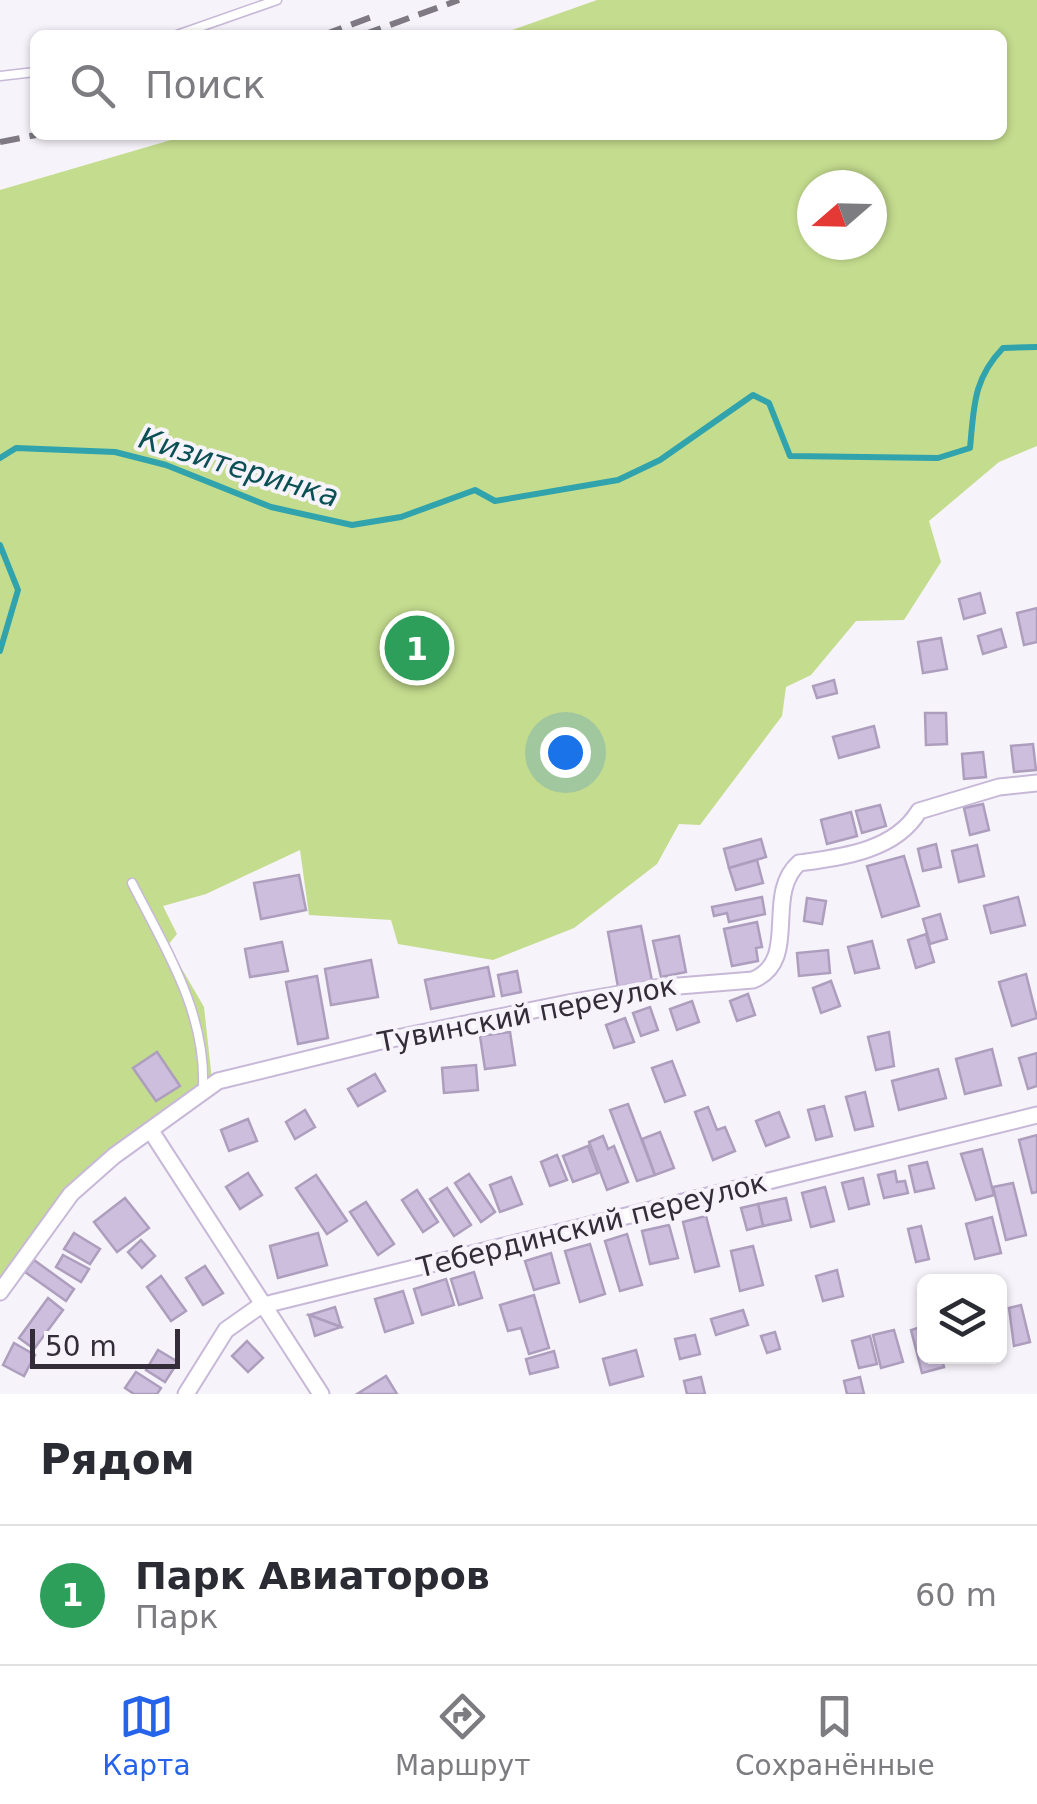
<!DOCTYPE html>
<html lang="ru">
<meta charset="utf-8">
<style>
:root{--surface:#fff;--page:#f2f2f3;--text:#2b2b33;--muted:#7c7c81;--line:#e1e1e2;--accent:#2563eb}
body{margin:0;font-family:"DejaVu Sans",sans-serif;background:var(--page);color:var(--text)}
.controls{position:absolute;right:30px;bottom:30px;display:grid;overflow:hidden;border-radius:15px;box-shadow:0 2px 8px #0004}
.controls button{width:90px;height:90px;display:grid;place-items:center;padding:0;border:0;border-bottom:2px solid var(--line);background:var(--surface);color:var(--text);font:50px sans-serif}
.compass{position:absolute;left:797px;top:170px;width:90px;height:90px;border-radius:50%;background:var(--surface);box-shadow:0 2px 8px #0004;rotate:250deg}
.scale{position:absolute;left:30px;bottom:25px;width:150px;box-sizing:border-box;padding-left:10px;border:5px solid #332d39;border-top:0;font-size:28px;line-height:35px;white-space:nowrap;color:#332d39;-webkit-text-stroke:8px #f6f3fa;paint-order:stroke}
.you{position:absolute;left:565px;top:752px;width:35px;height:35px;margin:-25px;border:8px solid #fff;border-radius:50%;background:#1a73e8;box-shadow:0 0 0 15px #1a73e833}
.badge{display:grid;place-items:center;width:65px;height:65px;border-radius:50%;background:var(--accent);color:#fff;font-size:32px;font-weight:700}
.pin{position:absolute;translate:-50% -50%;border:5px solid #fff;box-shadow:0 2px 10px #0006}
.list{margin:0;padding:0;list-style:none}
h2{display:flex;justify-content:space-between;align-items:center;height:130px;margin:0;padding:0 40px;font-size:42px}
h2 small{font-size:32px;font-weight:400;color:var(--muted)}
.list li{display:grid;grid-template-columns:65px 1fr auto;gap:30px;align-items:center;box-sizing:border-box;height:140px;padding:0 40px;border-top:2px solid var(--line)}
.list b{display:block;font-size:38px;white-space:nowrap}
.list p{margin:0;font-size:32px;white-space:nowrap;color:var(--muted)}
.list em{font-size:32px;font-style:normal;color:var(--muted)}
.icon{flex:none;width:55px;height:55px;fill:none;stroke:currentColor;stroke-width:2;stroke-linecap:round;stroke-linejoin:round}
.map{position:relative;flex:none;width:1037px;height:1394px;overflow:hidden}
.search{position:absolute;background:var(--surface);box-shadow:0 2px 8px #0004;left:30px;right:30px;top:30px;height:110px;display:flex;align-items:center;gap:25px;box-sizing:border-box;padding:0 35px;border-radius:15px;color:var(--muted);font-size:38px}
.sheet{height:270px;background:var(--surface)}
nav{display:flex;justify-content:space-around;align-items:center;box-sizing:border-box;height:140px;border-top:2px solid var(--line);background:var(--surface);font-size:28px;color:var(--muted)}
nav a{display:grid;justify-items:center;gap:5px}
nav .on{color:var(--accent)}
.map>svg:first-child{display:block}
.green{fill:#c4dc8e;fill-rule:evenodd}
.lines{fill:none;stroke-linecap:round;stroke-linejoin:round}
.stream{stroke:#30a3ad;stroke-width:6}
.building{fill:#cdbede;stroke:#ad9ebd;stroke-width:2.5}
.service-casing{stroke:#c7b8d8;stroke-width:11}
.minor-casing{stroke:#c7b8d8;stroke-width:19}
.service{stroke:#fff;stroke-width:8}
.minor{stroke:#fff;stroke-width:15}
.rail{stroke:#7e7983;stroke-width:6;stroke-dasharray:20 10;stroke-linecap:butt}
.labels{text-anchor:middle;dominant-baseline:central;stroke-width:8;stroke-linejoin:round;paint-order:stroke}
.street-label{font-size:28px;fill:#332d39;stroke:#f6f3fa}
.water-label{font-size:30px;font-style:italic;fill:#0a5054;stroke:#f6f3fa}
</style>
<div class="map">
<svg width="1037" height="1394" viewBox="0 0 1037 1394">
<rect width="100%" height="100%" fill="#f6f3fa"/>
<path class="green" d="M597,0H1037V446L999,462L929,521L941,562L904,620L856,621L811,675L786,687L782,716L700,825L679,824L657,864L574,928L493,960L398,944L391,920L309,915L300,850L206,894L163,906L177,934L168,945L204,1007L212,1080L148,1129L107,1150L64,1191L0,1286V190L188,135H1002V35H498ZM812,185H872V245H812Z"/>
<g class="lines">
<g class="stream">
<path d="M0,458L16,448L115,452L166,465L271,507L352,525L401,517L475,490L495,501L618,480L660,460L753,395L769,403L790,456L938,458L970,448C974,407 973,379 1003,348L1037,347"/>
<path d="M0,545L18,590L0,651"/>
</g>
</g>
<g class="building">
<path d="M980,593L985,613L964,619L959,599Z"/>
<path d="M1037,608V642L1024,645L1017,613Z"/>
<path d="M1001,629L1006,647L983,654L978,636Z"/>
<path d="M941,638L947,669L923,673L918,642Z"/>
<path d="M834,680L837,693L817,698L813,686Z"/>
<path d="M925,713H946L947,744L926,745Z"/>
<path d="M874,726L879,747L839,758L833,737Z"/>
<path d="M1033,744L1036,770L1014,772L1011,746Z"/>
<path d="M983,752L986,777L964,779L962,754Z"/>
<path d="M983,804L989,830L970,835L964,808Z"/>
<path d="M880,805L886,826L862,833L856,811Z"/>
<path d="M851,812L857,836L827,844L821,820Z"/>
<path d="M761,839L766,857L729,868L724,849Z"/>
<path d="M936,844L941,867L923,871L918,849Z"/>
<path d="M977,845L984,876L959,882L952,851Z"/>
<path d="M904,856L919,906L882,917L867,866Z"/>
<path d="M757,860L763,883L736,890L729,868Z"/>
<path d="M299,875L306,910L261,919L254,883Z"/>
<path d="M762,897L765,914L729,922L727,913L714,916L712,907Z"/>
<path d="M1018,897L1025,925L991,933L984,906Z"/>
<path d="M807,898L826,901L822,924L804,921Z"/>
<path d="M940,914L947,939L930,944L923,919Z"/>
<path d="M757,922L762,947L756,948L758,961L732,966L724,929Z"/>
<path d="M641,926L652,981L618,987L608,932Z"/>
<path d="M926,934L934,962L916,968L908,940Z"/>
<path d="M679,936L686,972L661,977L653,941Z"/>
<path d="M872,941L879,968L855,973L848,947Z"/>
<path d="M282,942L288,971L250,977L245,949Z"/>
<path d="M828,950L830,973L799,976L797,953Z"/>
<path d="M371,960L378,997L331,1005L325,969Z"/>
<path d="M488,967L494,996L431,1009L425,980Z"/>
<path d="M517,971L521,992L502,996L498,975Z"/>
<path d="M1026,974L1037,1018L1012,1026L999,982Z"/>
<path d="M317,976L328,1038L298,1044L286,982Z"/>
<path d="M831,981L840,1006L821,1013L813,988Z"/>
<path d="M748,994L755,1015L737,1021L730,1001Z"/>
<path d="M692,1001L699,1022L677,1030L670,1009Z"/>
<path d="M650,1007L658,1030L641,1036L633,1013Z"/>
<path d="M625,1018L634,1042L614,1048L606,1025Z"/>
<path d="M510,1032L515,1065L485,1069L480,1036Z"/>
<path d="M889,1032L894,1066L876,1070L868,1037Z"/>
<path d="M992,1049L1001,1085L965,1094L956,1059Z"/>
<path d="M157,1052L180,1086L156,1101L133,1068Z"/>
<path d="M1037,1053V1086L1028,1089L1019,1058Z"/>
<path d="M672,1061L685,1095L665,1102L652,1068Z"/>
<path d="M476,1065L478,1090L444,1093L442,1068Z"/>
<path d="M938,1069L946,1098L899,1110L892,1081Z"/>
<path d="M375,1074L385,1091L358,1106L348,1089Z"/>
<path d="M865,1092L873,1126L855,1130L846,1097Z"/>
<path d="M628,1104L655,1175L637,1181L610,1110Z"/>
<path d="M824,1106L832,1136L816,1140L808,1110Z"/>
<path d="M708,1107L717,1130L725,1127L735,1151L713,1160L695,1112Z"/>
<path d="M305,1110L315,1127L295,1139L286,1122Z"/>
<path d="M779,1112L789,1137L766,1146L756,1121Z"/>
<path d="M248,1119L257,1141L229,1151L221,1130Z"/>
<path d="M660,1132L674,1168L655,1175L642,1139Z"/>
<path d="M1037,1135V1192L1032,1193L1019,1140Z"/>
<path d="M603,1136L608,1149L614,1146L628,1182L607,1190L589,1142Z"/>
<path d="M588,1146L598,1173L573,1182L563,1156Z"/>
<path d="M982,1149L994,1195L976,1200L961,1154Z"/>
<path d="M557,1155L567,1180L550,1186L541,1162Z"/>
<path d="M927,1162L934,1188L915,1192L909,1166Z"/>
<path d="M895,1171L897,1182L905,1181L908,1193L884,1198L878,1175Z"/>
<path d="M248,1173L262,1195L240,1209L226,1187Z"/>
<path d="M469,1174L495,1212L481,1222L455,1183Z"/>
<path d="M316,1175L347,1221L327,1234L296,1188Z"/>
<path d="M511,1177L522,1204L500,1212L490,1185Z"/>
<path d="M863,1178L869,1204L849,1209L842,1183Z"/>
<path d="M1013,1183L1026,1235L1006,1240L993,1187Z"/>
<path d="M825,1187L834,1221L811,1227L802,1193Z"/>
<path d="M447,1188L471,1225L454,1236L430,1199Z"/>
<path d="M417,1190L438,1222L423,1232L402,1200Z"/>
<path d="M125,1198L149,1228L117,1252L94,1222Z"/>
<path d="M786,1198L791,1220L763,1226L758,1204Z"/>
<path d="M366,1202L394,1244L378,1255L350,1212Z"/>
<path d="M758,1204L763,1226L747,1230L741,1208Z"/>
<path d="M706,1216L719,1266L695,1272L683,1222Z"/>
<path d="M992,1217L1001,1253L975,1259L966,1224Z"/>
<path d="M669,1225L678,1258L650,1264L642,1231Z"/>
<path d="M921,1226L929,1259L916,1262L908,1229Z"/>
<path d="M74,1233L100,1249L90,1264L64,1249Z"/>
<path d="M318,1233L327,1265L278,1278L270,1246Z"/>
<path d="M627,1234L642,1285L620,1291L605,1241Z"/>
<path d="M141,1240L155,1256L142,1268L128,1252Z"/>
<path d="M590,1244L605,1294L580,1302L565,1251Z"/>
<path d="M753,1246L763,1285L740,1291L731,1251Z"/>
<path d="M551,1253L559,1283L534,1290L525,1261Z"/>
<path d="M63,1255L89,1269L81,1282L56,1267Z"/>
<path d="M34,1260L74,1289L66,1301L25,1272Z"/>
<path d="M205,1266L223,1293L203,1305L186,1278Z"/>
<path d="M837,1270L843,1296L823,1301L816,1276Z"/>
<path d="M474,1272L482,1298L459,1305L451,1279Z"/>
<path d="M161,1276L186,1311L171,1321L147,1287Z"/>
<path d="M446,1279L454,1305L422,1315L414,1289Z"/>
<path d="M403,1291L413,1323L385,1332L375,1299Z"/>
<path d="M534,1295L549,1348L529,1354L521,1328L508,1331L500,1305Z"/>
<path d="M48,1298L63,1310L34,1349L19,1338Z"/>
<path d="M1021,1305L1030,1342L1014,1346L1009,1308Z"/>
<path d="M335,1307L341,1327L309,1315Z"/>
<path d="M743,1310L748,1325L716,1335L711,1319Z"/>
<path d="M309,1315L341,1327L315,1336Z"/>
<path d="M924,1326V1356H941L944,1367L922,1373L911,1330Z"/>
<path d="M894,1330L903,1362L881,1368L873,1335Z"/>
<path d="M775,1332L780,1349L767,1353L761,1336Z"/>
<path d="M695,1335L700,1354L680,1359L675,1339Z"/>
<path d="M870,1336L877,1364L859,1368L852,1341Z"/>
<path d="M247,1341L263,1358L248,1372L232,1356Z"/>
<path d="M14,1343L35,1355L24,1376L3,1365Z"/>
<path d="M158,1350L178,1362L165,1382L146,1370Z"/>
<path d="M636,1350L643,1376L610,1385L603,1359Z"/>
<path d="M554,1351L558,1367L530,1374L526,1359Z"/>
<path d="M136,1372L161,1388L157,1394H134L125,1388Z"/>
<path d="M386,1376L397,1394H357Z"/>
<path d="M701,1377L705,1394H687L684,1381Z"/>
<path d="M860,1377L864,1394H847L844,1381Z"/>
</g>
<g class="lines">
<defs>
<g id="service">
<path d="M177,35L277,0"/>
<path d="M0,76L35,72"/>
<path d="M132,883C166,950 206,1012 203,1088"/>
</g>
<g id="minor">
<path d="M151,1131L321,1394"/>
<path d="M0,1292L71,1194L114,1156L218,1081L377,1042L568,1003L654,988L753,980C801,960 763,895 799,863C842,857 895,851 919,811L999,787L1037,783"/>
<path d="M186,1394L226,1330L260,1306L1037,1115"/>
</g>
</defs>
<use href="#service" class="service-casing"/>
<use href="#minor" class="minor-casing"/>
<use href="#service" class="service"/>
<use href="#minor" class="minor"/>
<g class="rail">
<path d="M323,35L377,15"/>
<path d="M362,35L459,0"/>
<path d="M0,142L36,135"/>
</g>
</g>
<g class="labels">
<g class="street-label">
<text transform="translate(527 1014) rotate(-11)">Тувинский переулок</text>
<text transform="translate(592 1225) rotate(-14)">Тебердинский переулок</text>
</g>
<g class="water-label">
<text transform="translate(239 467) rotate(17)">Кизитеринка</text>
</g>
</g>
</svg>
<div class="controls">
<button><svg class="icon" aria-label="layers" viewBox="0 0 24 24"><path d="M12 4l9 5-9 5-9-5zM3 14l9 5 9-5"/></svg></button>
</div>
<svg class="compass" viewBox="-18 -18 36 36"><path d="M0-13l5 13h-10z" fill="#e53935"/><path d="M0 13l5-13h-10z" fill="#7c7c81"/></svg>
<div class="scale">50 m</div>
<div class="you"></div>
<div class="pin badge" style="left:417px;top:648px;background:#2e9e5b">1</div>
<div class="search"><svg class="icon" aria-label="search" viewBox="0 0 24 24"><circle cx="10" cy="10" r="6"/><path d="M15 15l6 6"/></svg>Поиск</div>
</div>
<section class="sheet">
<h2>Рядом<small></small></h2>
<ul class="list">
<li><span class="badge" style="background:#2e9e5b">1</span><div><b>Парк Авиаторов</b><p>Парк</p></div><em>60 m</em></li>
</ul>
</section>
<nav>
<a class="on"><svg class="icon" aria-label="map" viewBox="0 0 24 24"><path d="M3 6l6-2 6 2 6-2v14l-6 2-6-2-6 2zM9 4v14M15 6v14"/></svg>Карта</a>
<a><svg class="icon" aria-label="directions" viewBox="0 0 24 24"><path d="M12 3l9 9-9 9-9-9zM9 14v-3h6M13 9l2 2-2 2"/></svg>Маршрут</a>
<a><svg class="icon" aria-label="saved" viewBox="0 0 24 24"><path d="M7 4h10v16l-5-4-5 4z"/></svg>Сохранённые</a>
</nav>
